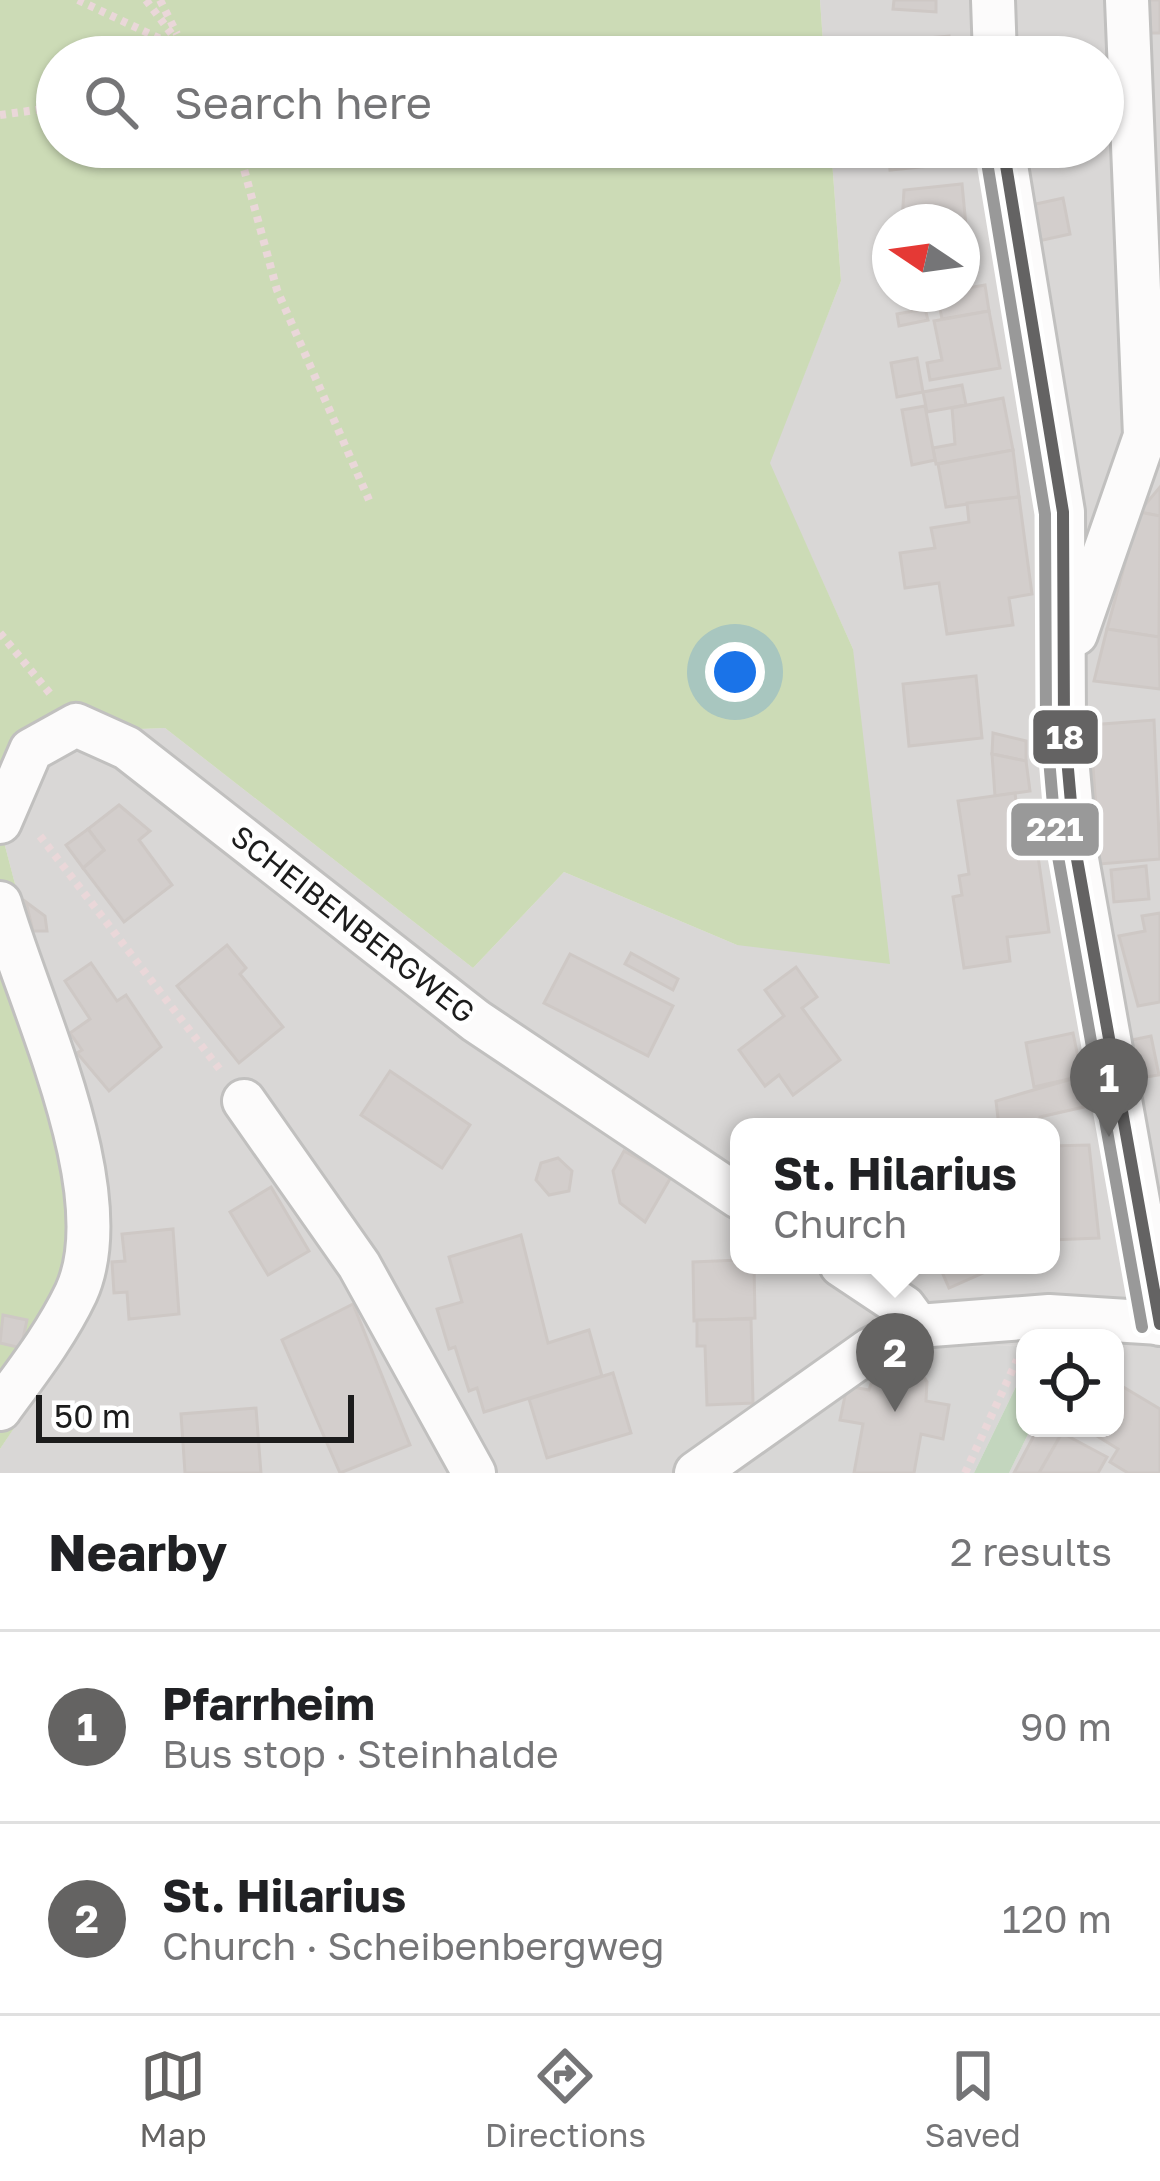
<!DOCTYPE html>
<meta charset="utf-8">
<style>
:root{--surface:#fff;--page:#f6f6f6;--text:#202124;--muted:#757577;--line:#e0e0e0;--accent:#646362}
body{margin:0;font-family:"Golos Text",sans-serif;background:var(--page);color:var(--text)}
.controls{position:absolute;right:36px;bottom:36px;display:grid;overflow:hidden;border-radius:24px;box-shadow:0 3px 9px #0004}
.controls button{width:108px;height:108px;display:grid;place-items:center;padding:0;border:0;border-bottom:3px solid var(--line);background:var(--surface);color:var(--text);font:60px sans-serif}
.compass{position:absolute;left:872px;top:204px;width:108px;height:108px;border-radius:50%;background:var(--surface);box-shadow:0 3px 9px #0004;rotate:283deg}
.scale{position:absolute;left:36px;bottom:30px;width:318px;box-sizing:border-box;padding-left:12px;border:6px solid #1c1c1c;border-top:0;font-size:33px;line-height:42px;white-space:nowrap;color:#1c1c1c;-webkit-text-stroke:9px #fff;paint-order:stroke}
.you{position:absolute;left:735px;top:672px;width:42px;height:42px;margin:-30px;border:9px solid #fff;border-radius:50%;background:#1a73e8;box-shadow:0 0 0 18px #1a73e833}
.badge{display:grid;place-items:center;width:78px;height:78px;border-radius:50%;background:var(--accent);color:#fff;font-size:39px;font-weight:700}
.pin{position:absolute;translate:-50% -99px;filter:drop-shadow(0 3px 6px #0008)}
.pin::after{content:'';position:absolute;top:63px;width:42px;height:36px;background:inherit;clip-path:polygon(0 0,100% 0,50% 100%)}
.popup{position:absolute;left:730px;top:1118px;width:330px;height:156px;box-sizing:border-box;display:grid;place-content:center;border-radius:24px;background:var(--surface);filter:drop-shadow(0 3px 9px #0005);font-size:39px;white-space:nowrap;color:var(--muted)}
.popup b{font-size:45px;color:var(--text)}
.popup::after{content:'';position:absolute;left:50%;top:100%;margin-left:-24px;border:24px solid transparent;border-top-color:var(--surface)}
.list{margin:0;padding:0;list-style:none}
h2{display:flex;justify-content:space-between;align-items:center;height:156px;margin:0;padding:0 48px;font-size:51px}
h2 small{font-size:39px;font-weight:400;color:var(--muted)}
.list li{display:grid;grid-template-columns:78px 1fr auto;gap:36px;align-items:center;box-sizing:border-box;height:192px;padding:0 48px;border-top:3px solid var(--line)}
.list b{display:block;font-size:45px;white-space:nowrap}
.list p{margin:0;font-size:39px;white-space:nowrap;color:var(--muted)}
.list em{font-size:39px;font-style:normal;color:var(--muted)}
.icon{flex:none;width:66px;height:66px;fill:none;stroke:currentColor;stroke-width:2;stroke-linecap:round;stroke-linejoin:round}
.map{position:relative;flex:none;width:1160px;height:1473px;overflow:hidden}
.search{position:absolute;background:var(--surface);box-shadow:0 3px 9px #0004;left:36px;right:36px;top:36px;height:132px;display:flex;align-items:center;gap:30px;box-sizing:border-box;padding:0 42px;border-radius:66px;color:var(--muted);font-size:45px}
.sheet{height:540px;background:var(--surface)}
nav{display:flex;justify-content:space-around;align-items:center;box-sizing:border-box;height:168px;border-top:3px solid var(--line);background:var(--surface);font-size:33px;color:var(--muted)}
nav a{display:grid;justify-items:center;gap:6px}
nav .on{color:var(--accent)}
.map>svg:first-child{display:block}
.residential{fill:#d9d7d6;fill-rule:evenodd}
.religious{fill:#d8d7d6}
.forest{fill:#ccdbb6}
.cemetery{fill:#c3d6be}
.building{fill:#d3cecc;stroke:#cec8c5;stroke-width:3}
.lines{fill:none;stroke-linecap:round;stroke-linejoin:round}
.minor-casing{stroke:#c1c0bf;stroke-width:48}
.path{stroke:#ead7d9;stroke-width:8;stroke-dasharray:6 6;stroke-linecap:butt}
.minor{stroke:#fcfbfb;stroke-width:42}
.bus-1-casing{stroke:#fff;stroke-width:21}
.bus-2-casing{stroke:#fff;stroke-width:21}
.bus-1{stroke:#646363;stroke-width:12}
.bus-2{stroke:#999;stroke-width:12}
.labels{text-anchor:middle;dominant-baseline:central;stroke-width:9;stroke-linejoin:round;paint-order:stroke}
.street-label{font-size:30px;fill:#1c1c1c;stroke:#fff}
.line-badge{stroke:#fff;stroke-width:4.5}
.badge-label{font-size:33px;text-anchor:middle;font-weight:bold;fill:#fff}
</style>
<div class="map">
<svg width="1160" height="1473" viewBox="0 0 1160 1473">
<rect width="100%" height="100%" fill="#eae7e4"/>
<path class="residential" d="M820,0H1160V1473H1009L1031,1428H1115V1338H1025V1345L892,1349L718,1473H0V1449L67,1348L79,1127L0,827L62,732L165,728L473,968L564,872L737,945L853,649L769,463L841,281L831,147H1103V57H824ZM890,222H962V294H890ZM739,1127H1051V1265H739Z"/>
<path class="religious" d="M1025,1345V1368L974,1473H718L892,1349Z"/>
<g class="forest">
<path d="M0,0H820L824,57H57V147H831L841,281L770,463L853,649L890,964L737,945L564,872L473,968L165,728L62,732L0,823Z"/>
<path d="M0,827L79,1127L67,1349L0,1449Z"/>
</g>
<path class="cemetery" d="M1025,1368V1428H1031L1009,1473H974Z"/>
<g class="building">
<path d="M894,0H936V12L893,9Z"/>
<path d="M1149,0H1160V33H1150Z"/>
<path d="M949,36L951,57H880L878,42Z"/>
<path d="M888,147H959L960,163L890,170Z"/>
<path d="M962,184L967,236L962,237V222H902L904,190Z"/>
<path d="M1063,198L1070,234L1034,242L1027,206Z"/>
<path d="M985,285L989,311L942,319L937,294H962V289Z"/>
<path d="M925,309L928,320L899,326L897,314Z"/>
<path d="M989,311L1000,368L930,380L927,363L942,360L934,321Z"/>
<path d="M917,358L923,392L897,397L891,363Z"/>
<path d="M962,385L966,405L927,412L923,392Z"/>
<path d="M1003,398L1013,450L936,464L933,448L955,444L952,408Z"/>
<path d="M925,406L935,460L912,465L902,410Z"/>
<path d="M1013,450L1019,497L946,507L938,464Z"/>
<path d="M1160,487V516L1139,512Z"/>
<path d="M1019,497L1032,594L1009,598L1013,625L947,634L939,583L905,588L900,553L935,548L931,528L969,522L967,503Z"/>
<path d="M1139,512L1160,516L1159,637L1107,629Z"/>
<path d="M1107,629L1159,637L1160,689L1094,681Z"/>
<path d="M976,676L982,738L909,746L903,684Z"/>
<path d="M1154,720L1160,859L1100,864L1090,725Z"/>
<path d="M993,733L1026,741V761L992,754Z"/>
<path d="M992,754L1026,761L1030,791L995,796Z"/>
<path d="M1015,793L1018,817L1032,815L1049,932L1007,937L1010,961L964,968L953,897L962,895L959,876L969,874L958,801Z"/>
<path d="M119,805L150,831L139,840L172,885L124,922L83,868L104,850L88,829Z"/>
<path d="M88,829L104,850L83,868L66,845Z"/>
<path d="M1146,866L1149,899L1114,902L1111,870Z"/>
<path d="M26,902L45,916L47,931H33Z"/>
<path d="M1160,913V1002L1138,1006L1119,936L1145,931L1142,916Z"/>
<path d="M227,945L246,968L240,974L283,1027L239,1063L177,986Z"/>
<path d="M631,953L678,979L673,990L625,964Z"/>
<path d="M570,954L673,1006L648,1056L544,1003Z"/>
<path d="M91,963L117,1001L126,995L161,1047L109,1091L77,1053L82,1050L70,1033L90,1019L65,981Z"/>
<path d="M796,967L817,997L802,1008L840,1060L793,1095L779,1075L765,1086L739,1050L784,1016L765,990Z"/>
<path d="M1073,1033L1082,1076L1034,1087L1026,1043Z"/>
<path d="M1151,1036L1159,1075L1139,1078L1132,1040Z"/>
<path d="M390,1071L470,1125L442,1168L361,1115Z"/>
<path d="M1082,1076L1088,1106L1040,1117L1041,1127H999L996,1101Z"/>
<path d="M1089,1145L1099,1238L1051,1240V1146Z"/>
<path d="M624,1151L671,1177L645,1222L620,1203L613,1171Z"/>
<path d="M558,1158L572,1171L569,1191L549,1195L536,1180L541,1163Z"/>
<path d="M271,1187L309,1251L268,1275L230,1212Z"/>
<path d="M173,1229L179,1314L129,1319L127,1292L114,1293L112,1262L125,1261L122,1234Z"/>
<path d="M521,1235L548,1343L589,1330L602,1376L484,1412L477,1388L469,1391L455,1347L449,1349L437,1309L462,1302L449,1257Z"/>
<path d="M739,1260V1265H754L755,1318L694,1321L693,1262Z"/>
<path d="M939,1265H1001L949,1288Z"/>
<path d="M353,1304L410,1445L340,1473L282,1340Z"/>
<path d="M3,1315L27,1320L21,1348L0,1343Z"/>
<path d="M751,1319L753,1403L707,1405L705,1346H697V1320Z"/>
<path d="M890,1361L917,1366L927,1382L926,1401L949,1405L943,1439L921,1434L914,1473H854L863,1424L840,1420L847,1386L869,1390L875,1372Z"/>
<path d="M613,1373L631,1433L547,1458L529,1399Z"/>
<path d="M1115,1382L1160,1409V1473H1128L1110,1462L1118,1449L1097,1436L1102,1428H1115Z"/>
<path d="M256,1408L261,1473H185L181,1414Z"/>
<path d="M1038,1428L1062,1433L1039,1473H1014Z"/>
<path d="M1062,1433L1107,1457L1098,1473H1039Z"/>
</g>
<g class="lines">
<defs>
<g id="minor">
<path d="M993,0L995,57"/>
<path d="M1003,147L1063,512L1064,724L1075,848L1160,1324"/>
<path d="M1076,634L1145,436L1127,0"/>
<path d="M0,822L31,750L76,725L127,748L476,1021L739,1197"/>
<path d="M0,903C29,1005 122,1193 76,1293C56,1335 27,1372 0,1409"/>
<path d="M244,1101L359,1265L474,1473"/>
<path d="M841,1265L904,1307L918,1326"/>
<path d="M696,1473L871,1349L918,1326L1049,1316L1160,1323"/>
</g>
</defs>
<use href="#minor" class="minor-casing"/>
<g class="path">
<path d="M78,0L186,51"/>
<path d="M146,0L189,57"/>
<path d="M160,0L177,34"/>
<path d="M0,115L57,107"/>
<path d="M238,147L277,290L369,500"/>
<path d="M0,633L52,696"/>
<path d="M40,836L221,1071"/>
<path d="M965,1473L1017,1360"/>
</g>
<use href="#minor" class="minor"/>
<defs>
<path id="bus-1" d="M1003,147L1063,512L1064,724L1075,848L1160,1324"/>
<path id="bus-2" d="M985,150L1045,514L1046,724L1057,851L1142,1327"/>
</defs>
<use href="#bus-1" class="bus-1-casing"/>
<use href="#bus-2" class="bus-2-casing"/>
<use href="#bus-1" class="bus-1"/>
<use href="#bus-2" class="bus-2"/>
</g>
<g class="labels">
<g class="street-label">
<text transform="translate(353 924) rotate(38)">SCHEIBENBERGWEG</text>
</g>
</g>
<g class="line-badge">
<rect x="1031" y="708" width="69" height="58" rx="12" fill="#646363"/>
<rect x="1009" y="801" width="92" height="57" rx="12" fill="#999"/>
</g>
<g class="badge-label">
<text x="1065" y="749">18</text>
<text x="1055" y="841">221</text>
</g>
</svg>
<div class="controls">
<button><svg class="icon" aria-label="locate" viewBox="0 0 24 24"><circle cx="12" cy="12" r="6"/><path d="M12 2v4M12 18v4M2 12h4M18 12h4"/></svg></button>
</div>
<svg class="compass" viewBox="-18 -18 36 36"><path d="M0-13l5 13h-10z" fill="#e53935"/><path d="M0 13l5-13h-10z" fill="#757577"/></svg>
<div class="scale">50 m</div>
<div class="you"></div>
<div class="pin badge" style="left:1109px;top:1137px">1</div>
<div class="pin badge" style="left:895px;top:1412px">2</div>
<div class="popup"><b>St. Hilarius</b>Church</div>
<div class="search"><svg class="icon" aria-label="search" viewBox="0 0 24 24"><circle cx="10" cy="10" r="6"/><path d="M15 15l6 6"/></svg>Search here</div>
</div>
<section class="sheet">
<h2>Nearby<small>2 results</small></h2>
<ul class="list">
<li><span class="badge">1</span><div><b>Pfarrheim</b><p>Bus stop · Steinhalde</p></div><em>90 m</em></li>
<li><span class="badge">2</span><div><b>St. Hilarius</b><p>Church · Scheibenbergweg</p></div><em>120 m</em></li>
</ul>
</section>
<nav>
<a class="on"><svg class="icon" aria-label="map" viewBox="0 0 24 24"><path d="M3 6l6-2 6 2 6-2v14l-6 2-6-2-6 2zM9 4v14M15 6v14"/></svg>Map</a>
<a><svg class="icon" aria-label="directions" viewBox="0 0 24 24"><path d="M12 3l9 9-9 9-9-9zM9 14v-3h6M13 9l2 2-2 2"/></svg>Directions</a>
<a><svg class="icon" aria-label="saved" viewBox="0 0 24 24"><path d="M7 4h10v16l-5-4-5 4z"/></svg>Saved</a>
</nav>
